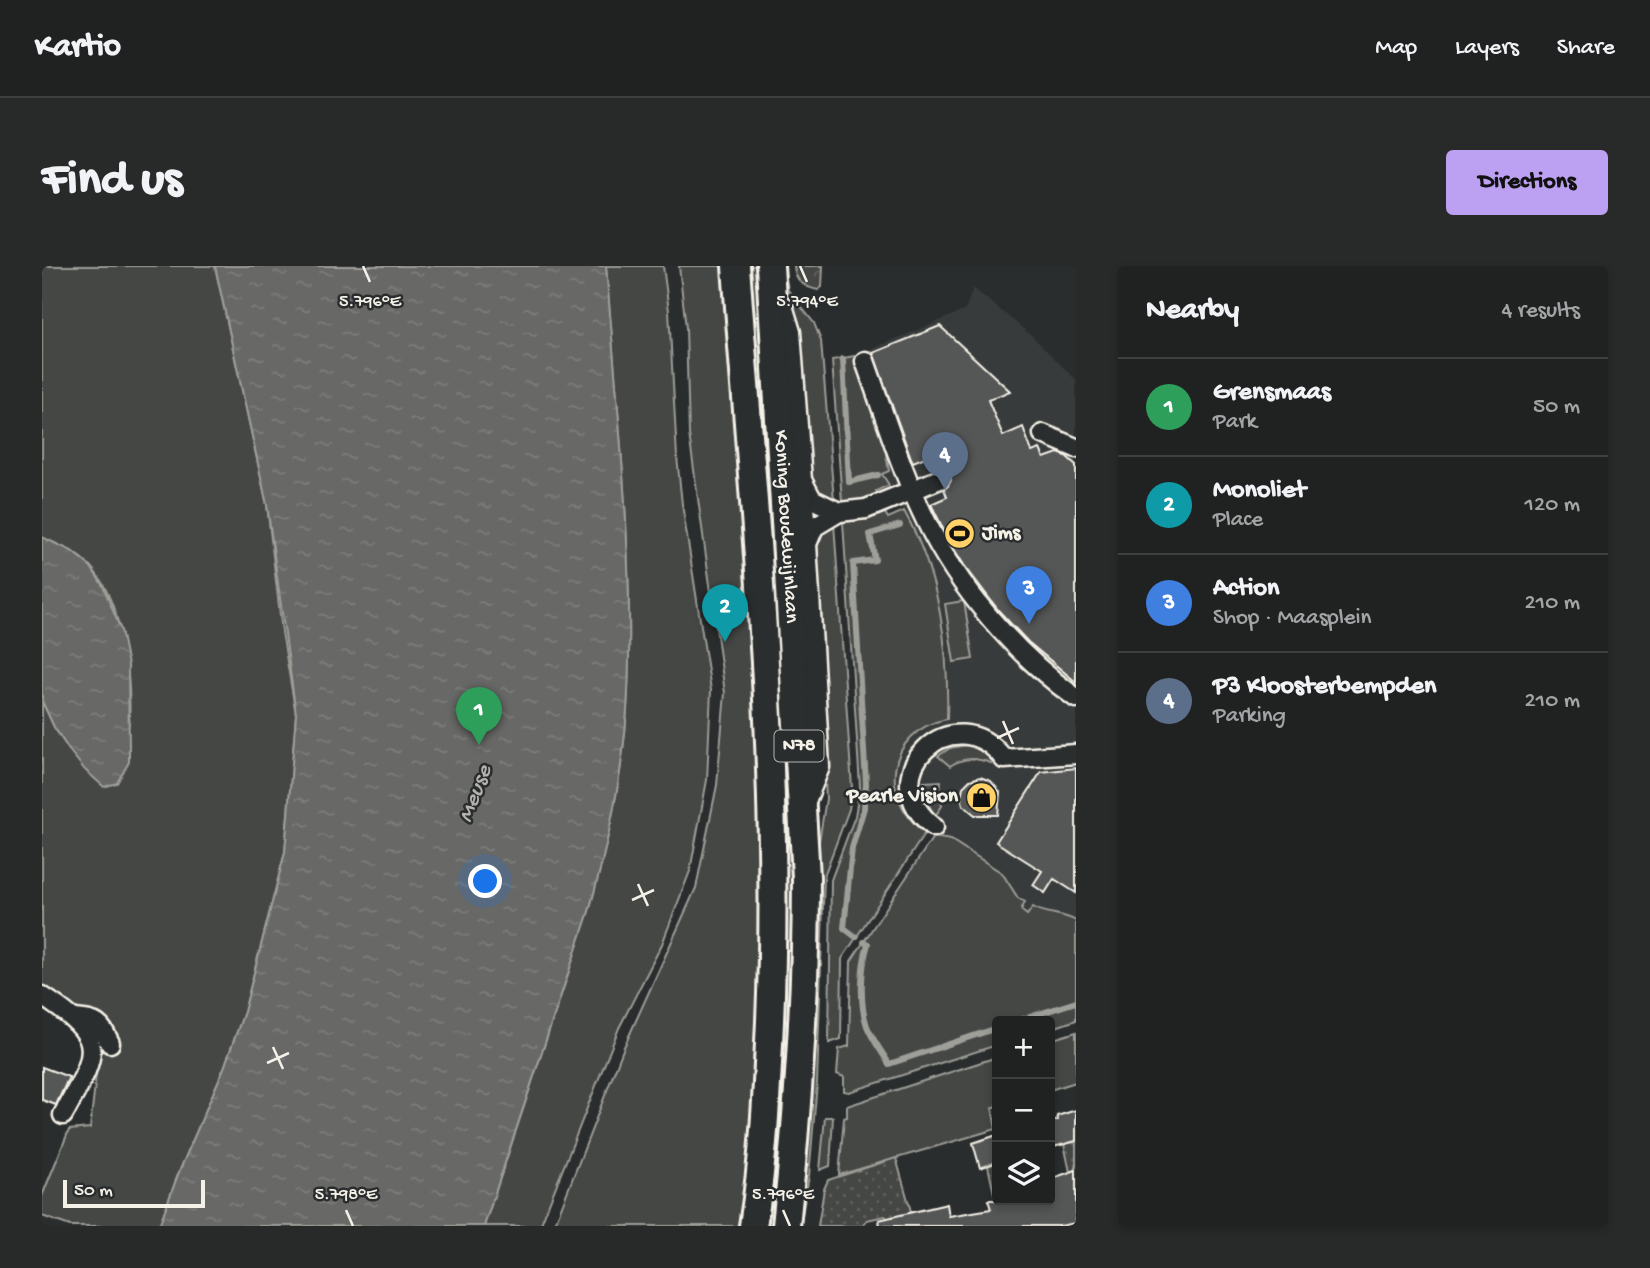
<!DOCTYPE html>
<meta charset="utf-8">
<style>
:root{--surface:#202222;--page:#282a2a;--text:#f1f3f6;--muted:#a2a4a5;--line:#3d3f40;--accent:#bca0f2}
body{margin:0;font-family:"Gochi Hand",sans-serif;background:var(--page);color:var(--text)}
.controls{position:absolute;right:21px;bottom:21px;display:grid;overflow:hidden;border-radius:7px;box-shadow:0 4px 10px #0003}
.controls button{width:63px;height:63px;display:grid;place-items:center;padding:0;border:0;border-bottom:2px solid var(--line);background:var(--surface);color:var(--text);font:35px sans-serif}
.scale{position:absolute;left:21px;bottom:18px;width:142px;box-sizing:border-box;padding-left:7px;border:4px solid #f4f1e8;border-top:0;font-size:19px;line-height:24px;white-space:nowrap;color:#f4f1e8;-webkit-text-stroke:5px #2a2d2e;paint-order:stroke}
.you{position:absolute;left:444px;top:616px;width:24px;height:24px;margin:-18px;border:5px solid #fff;border-radius:50%;background:#1a73e8;box-shadow:0 0 0 10px #1a73e833}
.badge{display:grid;place-items:center;width:46px;height:46px;border-radius:50%;background:var(--accent);color:#fff;font-size:23px;font-weight:700}
.pin{position:absolute;translate:-50% -58px;filter:drop-shadow(0 2px 4px #0008)}
.pin::after{content:'';position:absolute;top:37px;width:24px;height:21px;background:inherit;clip-path:polygon(0 0,100% 0,50% 100%)}
.list{margin:0;padding:0;list-style:none}
h2{display:flex;justify-content:space-between;align-items:center;height:91px;margin:0;padding:0 28px;font-size:30px}
h2 small{font-size:23px;font-weight:400;color:var(--muted)}
.list li{display:grid;grid-template-columns:46px 1fr auto;gap:21px;align-items:center;box-sizing:border-box;height:98px;padding:0 28px;border-top:2px solid var(--line)}
.list b{display:block;font-size:26px;white-space:nowrap}
.list p{margin:0;font-size:23px;white-space:nowrap;color:var(--muted)}
.list em{font-size:23px;font-style:normal;color:var(--muted)}
.icon{flex:none;width:38px;height:38px;fill:none;stroke:currentColor;stroke-width:2;stroke-linecap:round;stroke-linejoin:round}
.map{position:relative;flex:none;width:1034px;height:960px;overflow:hidden;border-radius:7px}
header{display:flex;align-items:center;gap:42px;box-sizing:border-box;height:98px;padding:0 35px;background:var(--surface);border-bottom:2px solid var(--line)}
header strong{font-size:33px}
nav{display:flex;gap:38px;margin-inline-start:auto;font-size:24px}
.intro{display:flex;align-items:center;justify-content:space-between;box-sizing:border-box;height:168px;padding:0 42px}
h1{margin:0;font-size:49px}
.button{padding:18px 32px;border-radius:7px;background:var(--accent);color:#111;font-size:24px;font-weight:700}
main{display:flex;gap:42px;padding:0 42px}
aside{flex:1;background:var(--surface);border-radius:7px;box-shadow:0 4px 10px #0003}
.map>svg:first-child{display:block}
.built{fill:#373a3a}
.green{fill:#444645;stroke:#9c9c96;stroke-width:2}
.forest{fill:url(#forest-crowns);stroke:#9c9c96;stroke-width:2}
.garden{fill:url(#garden-dots);stroke:#9c9c96;stroke-width:2}
.water{fill:url(#water-ripples);stroke:#9f9f9a;stroke-width:2}
.lines{fill:none;stroke-linecap:round;stroke-linejoin:round}
.stream{stroke:#9f9f9a;stroke-width:6}
.building{fill:#555756;stroke:#f4f1e8;stroke-width:2}
.street-casing{stroke:#f4f1e8;stroke-width:23}
.primary-casing{stroke:#f4f1e8;stroke-width:32}
.street{stroke:#2a2d2e;stroke-width:18}
.primary{stroke:#2a2d2e;stroke-width:26}
.ticks{fill:none;stroke:#f4f1e8;stroke-width:2.5}
.labels{text-anchor:middle;dominant-baseline:central;stroke-width:5;stroke-linejoin:round;paint-order:stroke}
.shield{fill:#2a2d2e;stroke:#b7b6b0;stroke-width:2}
.shield-label{font-size:19px;font-weight:bold;fill:#f4f1e8}
.street-label{font-size:21px;fill:#f4f1e8;stroke:#2a2d2e}
.poi-label{font-size:21px;font-weight:bold;fill:#f4f1e8;stroke:#2a2d2e;text-anchor:start}
.water-label{font-size:23px;font-style:italic;fill:#b5b3ae;stroke:#2a2d2e}
.ticks-label{font-size:18px;text-anchor:middle;fill:#f4f1e8;stroke:#2a2d2e;stroke-width:5;stroke-linejoin:round;paint-order:stroke}
</style>
<header>
<strong>Kartio</strong>
<nav><a>Map</a><a>Layers</a><a>Share</a></nav>
</header>
<div class="intro"><h1>Find us</h1><a class="button">Directions</a></div>
<main>
<div class="map">
<svg width="1034" height="960" viewBox="0 0 1034 960">
<defs>
<pattern id="forest-crowns" width="20" height="18" patternUnits="userSpaceOnUse" patternTransform="scale(1.75)"><rect width="20" height="18" fill="#444645"/><path d="M2 6a3 3 0 1 1 6 0M12 15a3 3 0 1 1 6 0" fill="none" stroke="#606160"/></pattern>
<pattern id="garden-dots" width="8" height="8" patternUnits="userSpaceOnUse" patternTransform="scale(1.75)"><rect width="8" height="8" fill="#444645"/><path d="M2 2h.1M6 6h.1" fill="none" stroke="#606160" stroke-width="1.8" stroke-linecap="round"/></pattern>
<pattern id="water-ripples" width="26" height="14" patternUnits="userSpaceOnUse" patternTransform="scale(1.75)"><rect width="26" height="14" fill="#676866"/><path d="M2 4q2-2 4 0t4 0M15 11q2-2 4 0t4 0" fill="none" stroke="#7d7e7c"/></pattern>
</defs>
<rect width="100%" height="100%" fill="#2a2d2e"/>
<filter id="ink" filterUnits="userSpaceOnUse"><feTurbulence type="fractalNoise" baseFrequency=".0143" numOctaves="2"/><feDisplacementMap in="SourceGraphic" scale="14" xChannelSelector="R" yChannelSelector="G"/><feConvolveMatrix kernelMatrix="1 2 1 2 8 2 1 2 1" color-interpolation-filters="sRGB"/></filter>
<g filter="url(#ink)">
<path class="built" d="M931,22L988,68L1034,114V655L1026,650L998,645L991,641L985,649L979,644L976,632L960,607L909,574L891,571L874,560L862,546L852,521L854,498L863,478L876,464L897,455L906,403L894,326L867,254L840,208L820,106L813,90L923,44Z"/>
<g class="green">
<path d="M0,0H173L225,239L240,366L254,448L243,586L202,746L182,802L137,906L117,960H28L0,950V930L27,864L48,862L58,774L54,765L0,724V435L12,461L27,484L87,458C90,413 80,332 46,298C33,285 16,280 0,271Z"/>
<path d="M564,0H621L627,45L635,191L640,238L669,424L665,514L648,605L620,678L577,762L498,960H442L547,645C567,574 583,500 586,426C592,286 575,140 564,0Z"/>
<path d="M637,0H685L707,365L721,524L723,660L705,960H512L582,781L654,622L675,519L683,427L647,168L644,62Z"/>
<path d="M703,0H721L740,427L731,424Z"/>
<path d="M734,0H742L746,24L772,57L779,75L792,235L783,233L770,222Z"/>
<path d="M813,90L840,165L847,205L840,208L847,219L834,225L836,229L824,233L800,236L790,94Z"/>
<path d="M862,245C898,309 907,381 905,453C844,465 836,532 883,567L800,693L799,773L787,777L789,614L813,550L818,521L801,256L826,253L843,247L846,252Z"/>
<path d="M792,257L810,522L807,543L782,610L775,817L767,910L758,960H751L773,600L784,533L772,283L777,270Z"/>
<path d="M922,335L931,393L912,396L903,338Z"/>
<path d="M925,479L934,480L956,492L952,498C935,492 923,490 908,500L896,490L908,482Z"/>
<path d="M899,515L898,527L900,540L893,550L884,534L882,516Z"/>
<path d="M738,528L755,530L756,619L738,960H718Z"/>
<path d="M891,571L909,574L960,607L976,632L983,636L979,644L985,649L991,641C1004,649 1021,647 1034,655V754L1008,763V755H955V779L807,826L802,825V811L795,808L797,783L807,780L809,695Z"/>
<path d="M1034,766V816L1008,824V774Z"/>
<path d="M955,791V840L950,842L954,863L797,909L802,852L805,851V840Z"/>
<path d="M783,851H791L788,900L778,904Z"/>
</g>
<path class="forest" d="M752,0H781L780,21L776,24C762,21 753,15 752,0Z"/>
<g class="garden">
<path d="M1034,876V904L1028,906L1022,878Z"/>
<path d="M854,892L870,949L852,957L843,950L825,954L820,960H776L782,923L786,914Z"/>
<path d="M955,896V934H962L963,939L954,937L946,900Z"/>
</g>
<g class="water">
<path d="M173,0H564C575,139 592,287 586,426C583,500 567,574 547,645L442,960H117L137,906L182,802L202,746L243,586L254,448L225,239Z"/>
<path d="M0,271L30,285L49,301L61,320L79,364L86,399L87,483V496L75,517L62,521L43,504L27,484L12,461L0,435Z"/>
</g>
<g class="lines">
<g class="stream">
<path d="M801,93L807,216L836,209"/>
<path d="M814,671L802,662L810,582L822,542L824,518L811,297L833,294L828,268L858,259"/>
<path d="M822,676L826,678C819,701 817,737 825,760C830,773 840,786 847,798L955,762"/>
<path d="M975,755L1034,736"/>
</g>
</g>
<g class="building">
<path d="M898,60L968,125L946,134L961,170L981,161L990,186L998,183L1002,192L1016,187L1024,190L1034,199V416L986,376L957,345L922,299L907,275L889,238L905,231L902,223L909,215L908,208L900,202H894L888,189L871,196L869,192L831,87Z"/>
<path d="M1034,502V627L1012,613L1003,627L991,619L1000,605L954,576L999,506Z"/>
<path d="M938,511L949,515L958,526L956,549H933L921,539L919,530L921,521L928,514Z"/>
<path d="M0,801L27,811L14,839L0,834Z"/>
<path d="M1034,844V875L1008,882V856L1016,854L1015,850Z"/>
<path d="M955,869V896L938,902L931,877Z"/>
<path d="M1034,904V957L1018,960H838L837,954L905,938L907,950L949,943L946,934H1008V913Z"/>
</g>
<g class="lines">
<defs>
<g id="street">
<path d="M731,28L742,43L749,66L760,214L770,233L797,246L772,261L765,278L778,501L762,540"/>
<path d="M823,95C842,148 859,204 884,255C917,323 972,387 1034,432"/>
<path d="M1001,168L1034,182"/>
<path d="M760,219L765,275"/>
<path d="M797,246L824,243L898,213"/>
<path d="M892,561C826,510 912,427 962,493L1034,488"/>
<path d="M0,730C67,774 56,785 21,849"/>
<path d="M33,753C56,755 58,757 68,777"/>
</g>
<g id="primary">
<path d="M694,0C712,251 739,502 728,755C725,823 722,892 711,960"/>
<path id="s1" d="M728,0L764,611C764,728 756,844 744,960"/>
</g>
</defs>
<use href="#street" class="street-casing"/>
<use href="#primary" class="primary-casing"/>
<use href="#street" class="street"/>
<use href="#primary" class="primary"/>
</g>
</g>
<path class="ticks" d="M321,0L328,16M758,0L765,16M961,455L971,478M955,472L977,462M596,618L606,640M590,634L612,624M231,781L241,803M225,797L247,787M304,944L311,960M741,944L748,960"/>
<defs>
<symbol id="stadium-disc" viewBox="-11 -11 22 22"><circle r="9.5" fill="#ffd166" stroke="#2a2d2e"/><path d="M0-5a6.5 5 0 1 0 0 10a6.5 5 0 1 0 0-10ZM-3.5-1.8h7v3.6h-7Z" fill="#111"/></symbol>
<symbol id="shop-disc" viewBox="-11 -11 22 22"><circle r="9.5" fill="#ffd166" stroke="#2a2d2e"/><path d="M-5-2.5h2.3a2.7 3.5 0 0 1 5.4 0H5L5.5 6h-11ZM-1.5-2.5h3a1.5 2.3 0 0 0-3 0Z" fill="#111"/></symbol>
</defs>
<g fill-rule="evenodd">
<use href="#stadium-disc" x="900" y="250" width="35" height="35"/>
<use href="#shop-disc" x="922" y="514" width="35" height="35"/>
</g>
<g class="labels">
<rect class="shield" x="732.5" y="464.5" width="49" height="31" rx="5"/>
<g class="shield-label">
<text x="757" y="480">N78</text>
</g>
<g class="street-label">
<text stroke="none"><textPath href="#s1" startOffset="261">Koning Boudewijnlaan</textPath></text>
</g>
<g class="poi-label">
<text x="940" y="268">Jims</text>
<text x="916" y="531" text-anchor="end">Pearle Vision</text>
</g>
<g class="water-label">
<text transform="translate(434 528) rotate(-69)">Meuse</text>
</g>
</g>
<g class="ticks-label">
<text x="328" y="40">5.796°E</text>
<text x="765" y="40">5.794°E</text>
<text x="304" y="933">5.798°E</text>
<text x="741" y="933">5.796°E</text>
</g>
</svg>
<div class="controls">
<button>+</button>
<button>−</button>
<button><svg class="icon" aria-label="layers" viewBox="0 0 24 24"><path d="M12 4l9 5-9 5-9-5zM3 14l9 5 9-5"/></svg></button>
</div>
<div class="scale">50 m</div>
<div class="you"></div>
<div class="pin badge" style="left:437px;top:479px;background:#2e9e5b">1</div>
<div class="pin badge" style="left:683px;top:376px;background:#0f9aa8">2</div>
<div class="pin badge" style="left:987px;top:358px;background:#3f7fe0">3</div>
<div class="pin badge" style="left:903px;top:224px;background:#5c6f8a">4</div>
</div>
<aside>
<h2>Nearby<small>4 results</small></h2>
<ul class="list">
<li><span class="badge" style="background:#2e9e5b">1</span><div><b>Grensmaas</b><p>Park</p></div><em>50 m</em></li>
<li><span class="badge" style="background:#0f9aa8">2</span><div><b>Monoliet</b><p>Place</p></div><em>120 m</em></li>
<li><span class="badge" style="background:#3f7fe0">3</span><div><b>Action</b><p>Shop · Maasplein</p></div><em>210 m</em></li>
<li><span class="badge" style="background:#5c6f8a">4</span><div><b>P3 Kloosterbempden</b><p>Parking</p></div><em>210 m</em></li>
</ul>
</aside>
</main>
